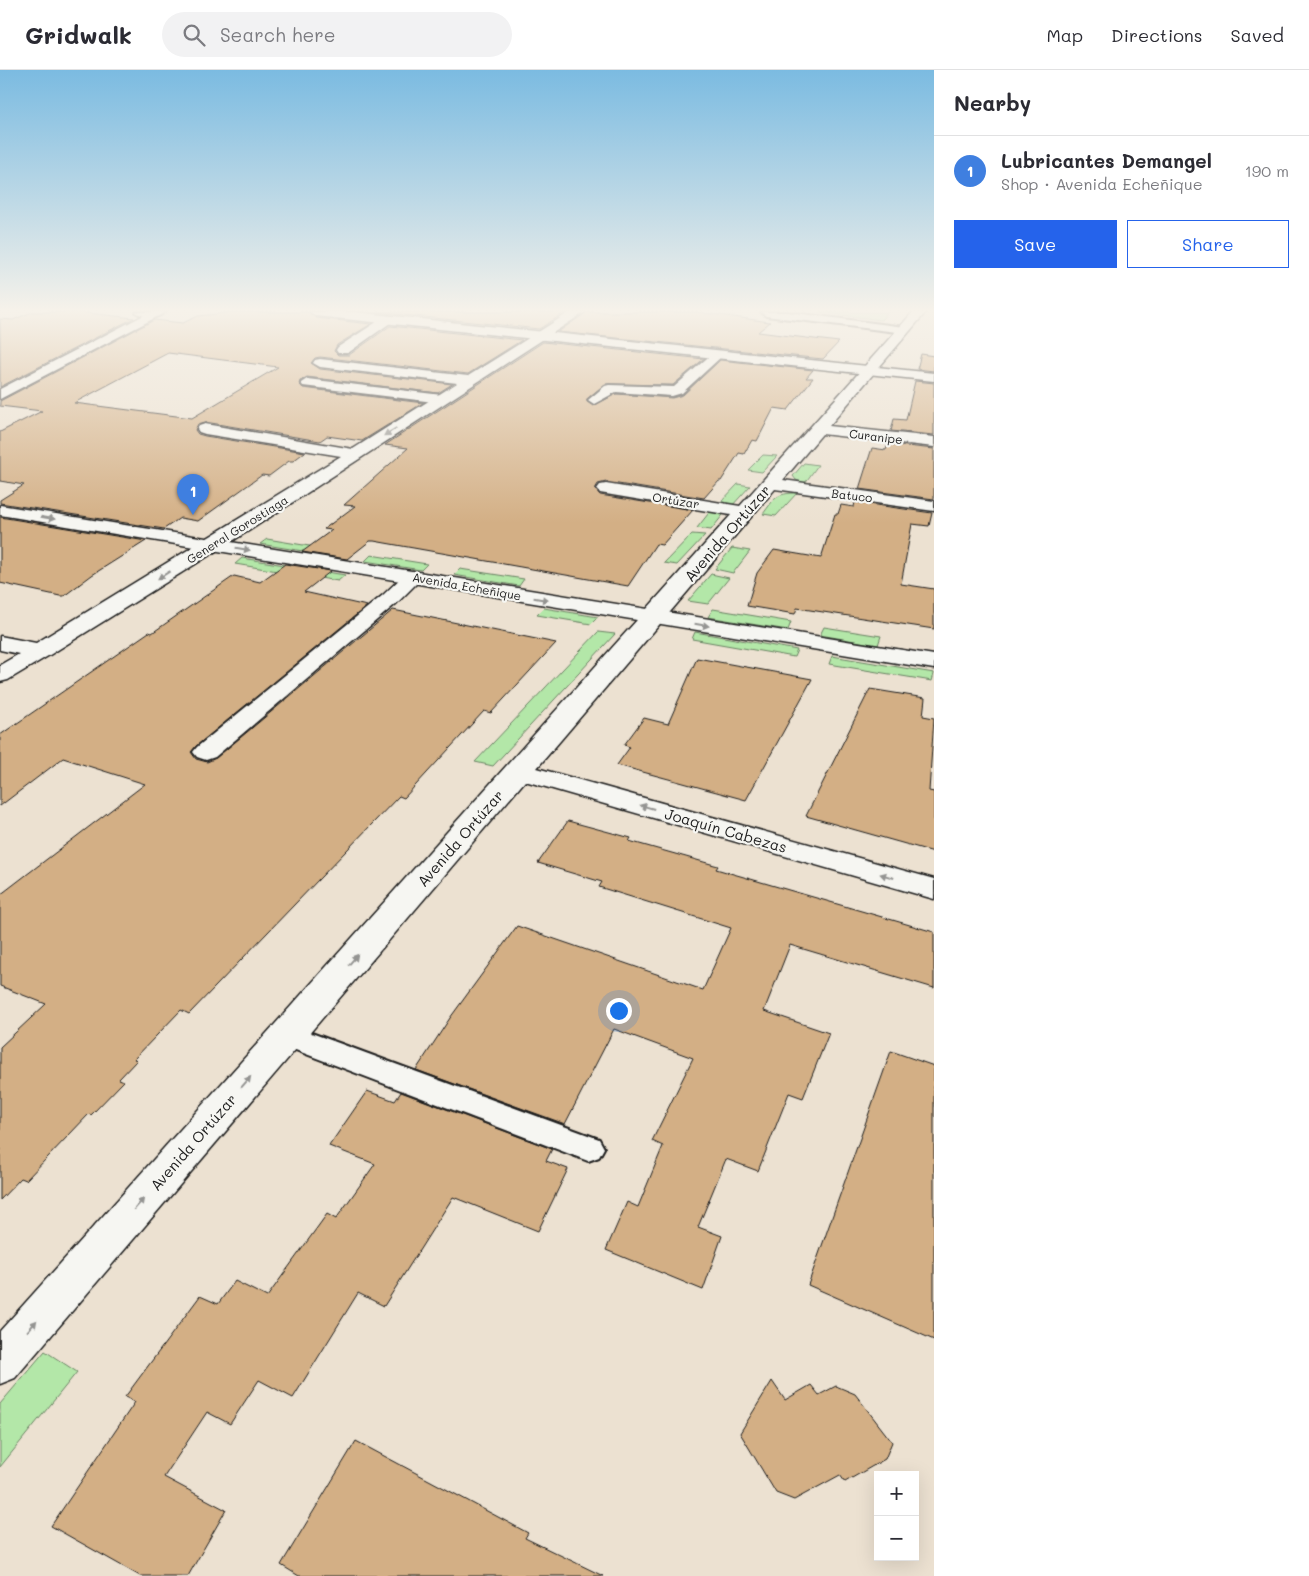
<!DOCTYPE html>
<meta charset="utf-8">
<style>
:root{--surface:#fff;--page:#f2f2f3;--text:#2b2b33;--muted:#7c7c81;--line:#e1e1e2;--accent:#2563eb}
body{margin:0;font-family:Mali,sans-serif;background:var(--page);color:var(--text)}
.controls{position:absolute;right:15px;bottom:15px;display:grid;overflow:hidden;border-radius:0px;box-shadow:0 5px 20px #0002}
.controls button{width:45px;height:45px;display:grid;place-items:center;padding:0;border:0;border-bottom:1px solid var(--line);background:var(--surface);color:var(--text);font:25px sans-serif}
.you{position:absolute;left:618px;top:940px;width:18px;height:18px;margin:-12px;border:4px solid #fff;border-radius:50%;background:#1a73e8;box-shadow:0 0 0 8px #1a73e833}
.badge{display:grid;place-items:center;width:32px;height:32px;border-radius:50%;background:var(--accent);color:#fff;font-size:16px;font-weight:700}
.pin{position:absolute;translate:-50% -41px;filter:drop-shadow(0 1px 2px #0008)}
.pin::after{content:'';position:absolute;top:26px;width:18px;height:15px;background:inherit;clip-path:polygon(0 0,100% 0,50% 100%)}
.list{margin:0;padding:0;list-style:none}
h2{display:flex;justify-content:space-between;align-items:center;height:65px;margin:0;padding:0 20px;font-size:21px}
h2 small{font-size:16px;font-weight:400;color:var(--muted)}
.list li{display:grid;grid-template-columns:32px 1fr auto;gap:15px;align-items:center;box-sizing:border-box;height:70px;padding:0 20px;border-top:1px solid var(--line)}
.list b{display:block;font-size:19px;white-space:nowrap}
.list p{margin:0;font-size:16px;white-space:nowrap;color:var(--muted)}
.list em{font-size:16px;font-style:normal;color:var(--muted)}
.actions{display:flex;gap:10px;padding:15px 20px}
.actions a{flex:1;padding:11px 0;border:1px solid var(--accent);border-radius:0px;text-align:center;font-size:18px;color:var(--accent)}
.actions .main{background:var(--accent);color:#fff}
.icon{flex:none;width:28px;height:28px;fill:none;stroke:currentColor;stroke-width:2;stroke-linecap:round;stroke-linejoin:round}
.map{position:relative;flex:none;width:934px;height:1506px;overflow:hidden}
header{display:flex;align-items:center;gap:30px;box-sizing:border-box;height:70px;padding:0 25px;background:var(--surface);border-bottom:1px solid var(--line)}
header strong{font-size:24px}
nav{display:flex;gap:28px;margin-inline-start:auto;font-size:18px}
.search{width:350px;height:45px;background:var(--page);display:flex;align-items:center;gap:12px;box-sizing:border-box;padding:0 18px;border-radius:28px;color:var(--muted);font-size:19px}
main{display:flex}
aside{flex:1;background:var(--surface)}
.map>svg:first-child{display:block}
.green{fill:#b3e7a8;stroke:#688262}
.building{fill:#d3af85;stroke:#1c1c1c;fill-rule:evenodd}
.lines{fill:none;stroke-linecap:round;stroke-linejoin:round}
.service-casing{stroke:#1c1c1c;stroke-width:4}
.minor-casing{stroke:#1c1c1c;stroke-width:3}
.tertiary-casing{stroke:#1c1c1c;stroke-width:3}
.service{fill:#f6f6f2;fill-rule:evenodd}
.minor{fill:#f6f6f2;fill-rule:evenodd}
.tertiary{fill:#f6f6f2;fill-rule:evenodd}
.oneway{fill:#949492}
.labels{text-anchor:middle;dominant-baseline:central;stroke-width:4.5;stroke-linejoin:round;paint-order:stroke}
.far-street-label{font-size:12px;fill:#1c1c1c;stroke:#f6f6f2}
.street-label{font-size:15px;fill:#1c1c1c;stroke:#f6f6f2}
</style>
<header>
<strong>Gridwalk</strong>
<div class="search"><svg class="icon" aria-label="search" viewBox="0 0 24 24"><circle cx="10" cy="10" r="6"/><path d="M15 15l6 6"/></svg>Search here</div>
<nav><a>Map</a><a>Directions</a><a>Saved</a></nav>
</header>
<main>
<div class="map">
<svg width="934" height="1506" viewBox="0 0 934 1506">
<rect width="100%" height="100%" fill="#ece1d1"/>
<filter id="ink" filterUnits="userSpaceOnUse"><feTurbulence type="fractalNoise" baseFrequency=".02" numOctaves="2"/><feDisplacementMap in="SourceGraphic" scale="10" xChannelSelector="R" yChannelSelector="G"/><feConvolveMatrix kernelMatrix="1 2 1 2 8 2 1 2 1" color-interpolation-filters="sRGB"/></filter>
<g filter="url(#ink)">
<g class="green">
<path d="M819,242H888L881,250Z"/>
<path d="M763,385L777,386L762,402L748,400Z"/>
<path d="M804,393L818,395L805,413L796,410L793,406Z"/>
<path d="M738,414L750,416L731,437L719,434Z"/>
<path d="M797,423L776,446L763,444C775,428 776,423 797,423Z"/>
<path d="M712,439L726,441L711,460L697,458Z"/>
<path d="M692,464L705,465L677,495L664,493Z"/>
<path d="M267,469L352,483L346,488L260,474Z"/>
<path d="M732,478L750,481L733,503L715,499Z"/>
<path d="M371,485L427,494L421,500L365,491Z"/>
<path d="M242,488L345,505L338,511L235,494Z"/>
<path d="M460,499L524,509L519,516L454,505Z"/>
<path d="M711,504L729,508L708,534L688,531Z"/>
<path d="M544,538L598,547L591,554L537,545Z"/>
<path d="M713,539L791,552L788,560L708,547Z"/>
<path d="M824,557L881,566L878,575L820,565Z"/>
<path d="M598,562L615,564L493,696L475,692Z"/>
<path d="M695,562L797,580L794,587L692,569Z"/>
<path d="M832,586L934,603V604L932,611L829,594Z"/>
<path d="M45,1281L77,1302L0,1397V1334Z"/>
</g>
<g class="building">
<path d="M32,242H78L134,248L0,317V249L13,250Z"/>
<path d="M234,242H308L316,248L371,254L337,275L334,281L338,285H349L390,256L522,270L468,304L320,287L315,288L311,293L320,299L452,314L438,323L307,307L300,311L299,314L303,318L423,333L362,371L327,366L320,371L205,352L198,354L195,360L198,364L205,366L305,382L293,391H289L269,406L262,405L198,451L180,448L164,459L0,433V430L24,415L0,411V362L42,341L0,336V331L154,250L183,253L198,246ZM168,283L278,297L192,348L74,333Z"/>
<path d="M377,242H566L539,259Z"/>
<path d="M587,242H697L770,252L758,262L839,272L823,289L558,262Z"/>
<path d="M543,272L704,289L673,315L605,314L587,329V332L593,336L616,324L672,328L683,325L720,290L813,300L806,308H813L788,340L774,338L757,371L752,370L744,384L739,383L721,411H719L704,428L606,412L598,414L595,419L600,425L693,440L662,475L656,474L628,516L374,471H370L347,489L302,482L332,460L324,459L355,436L344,435L408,378L385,375Z"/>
<path d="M921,284L934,286V301L917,299Z"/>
<path d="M915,311L934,313V365L891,361L894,349L906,350Z"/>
<path d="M888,374L934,379V429L859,419L872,378L886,380Z"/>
<path d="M855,432L932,443L929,456L912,454L901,514L934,519V559L797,538L795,544L747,536L757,503L774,480L821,488L835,444H838L841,435L854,437Z"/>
<path d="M0,447L146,471L92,505L64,526H60L0,513Z"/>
<path d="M285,494L331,501L304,522L367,536L196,676L191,682L196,689L207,692L216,688L393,540L556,573L491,643L484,641L404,728L399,726L189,944L181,940L134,989L137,990L119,1009L124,1011L91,1045L89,1044L26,1110L21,1108L0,1130V977L46,934L0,916V825L145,714L63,688L0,736V665L149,562L152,563L234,506L260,512Z"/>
<path d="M697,588L812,609L746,730L617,695L630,677L624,675L644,648L668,654Z"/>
<path d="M870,619L925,628L923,646L934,648L929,721L934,722V782L806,746Z"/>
<path d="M568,751L631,768L629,771L718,796L716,799L934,862V918L790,875L764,941L829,963L803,1028L789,1023L758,1101L726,1089L698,1157L722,1166L703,1220L606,1180L627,1132L638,1137L663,1076L652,1071L693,988L614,959L565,1054L416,1000L450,948L517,856L703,920L731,858L599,817L602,812L538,793Z"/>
<path d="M891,981L934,996V1270L808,1215Z"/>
<path d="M367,1021L395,1031L401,1022L552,1079L546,1091L568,1099L538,1161L453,1127L384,1236L358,1223L293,1328L259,1310L230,1354L207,1342L164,1407L226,1440L188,1506H140L51,1456L135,1332L125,1327L200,1226L218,1234L235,1211L267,1227L327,1144L336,1149L375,1094L329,1076Z"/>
<path d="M772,1311L785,1330L811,1315L819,1325L836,1316L855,1324L892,1372L885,1389L845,1412L840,1405L794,1430L776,1423L740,1363Z"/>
<path d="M356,1371L528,1463L525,1468L603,1506H299L281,1495Z"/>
</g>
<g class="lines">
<defs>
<g id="service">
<path d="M136,242H161L162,244C156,249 142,247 136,242Z"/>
<path d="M761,242H787L905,257L910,260L905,263L766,246Z"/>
<path d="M718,281L724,284L722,286L682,323L672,326L616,322L594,334L588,330L605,316L609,315L674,317L714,282Z"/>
<path d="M307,309L442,325L448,329L442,333L303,316L301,313Z"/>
<path d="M287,954L599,1069L604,1078L599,1087L588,1091L277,973L272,965L277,957Z"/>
</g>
<g id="minor">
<path d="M570,242H585L250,460L48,586L8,610L0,612V595L19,584L0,580V566L36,573L341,386L205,364L199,362L197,359L199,356L205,354L353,379L457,313L320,297L313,293L315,290L320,289L468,306Z"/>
<path d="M913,242H926L829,356L934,367V377L822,364L783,410L934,431V441L775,419L537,698L934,809V829L525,711L15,1308L0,1314V1261L731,445L606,424L600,423L597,419L600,415L606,414L740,436Z"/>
<path d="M386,246L392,250L390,253L348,283H338L336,280L338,277Z"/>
<path d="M413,501L420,503L423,507L397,533L215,687L206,690L197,687L193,682L197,677L383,525L406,503Z"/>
</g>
<g id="tertiary">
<path d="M150,242H166L0,329V319Z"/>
<path d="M310,242H355L934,303V311L316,246Z"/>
<path d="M0,435L934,585V599L0,445Z"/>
</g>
</defs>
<use href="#service" class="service-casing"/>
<use href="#minor" class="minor-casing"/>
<use href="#tertiary" class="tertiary-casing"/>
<use href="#service" class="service"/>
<use href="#minor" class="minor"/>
<use href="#tertiary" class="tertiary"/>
</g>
<defs><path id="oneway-solid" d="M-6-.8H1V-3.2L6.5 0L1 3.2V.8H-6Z" transform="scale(1.25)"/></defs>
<g class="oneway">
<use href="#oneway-solid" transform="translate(390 362) rotate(148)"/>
<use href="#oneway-solid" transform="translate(48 448) rotate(9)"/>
<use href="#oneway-solid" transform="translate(243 479) rotate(10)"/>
<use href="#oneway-solid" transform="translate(164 505) rotate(148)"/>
<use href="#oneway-solid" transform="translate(541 529) rotate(9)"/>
<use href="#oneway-solid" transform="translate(702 555) rotate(9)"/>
<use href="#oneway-solid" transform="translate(647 737) rotate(-164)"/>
<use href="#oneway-solid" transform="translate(887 806) rotate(-164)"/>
<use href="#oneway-solid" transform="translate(353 890) rotate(-49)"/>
<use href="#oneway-solid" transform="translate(246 1012) rotate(-49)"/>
<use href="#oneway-solid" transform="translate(139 1134) rotate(-49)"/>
<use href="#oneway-solid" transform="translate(32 1256) rotate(-49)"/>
</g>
</g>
<linearGradient id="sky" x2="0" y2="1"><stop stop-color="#7bbbe1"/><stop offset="0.53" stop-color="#f6f2ea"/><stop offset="1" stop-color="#f6f2ea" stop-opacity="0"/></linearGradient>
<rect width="934" height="453" fill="url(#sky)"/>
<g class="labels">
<g class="far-street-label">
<text transform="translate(876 366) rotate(7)">Curanipe</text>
<text transform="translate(852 425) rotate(7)">Batuco</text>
<text transform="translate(676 430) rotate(9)">Ortúzar</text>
<text transform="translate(237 459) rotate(-32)">General Gorostiaga</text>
<text transform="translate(467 516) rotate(10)">Avenida Echeñique</text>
</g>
<g class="street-label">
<text transform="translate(727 463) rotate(-49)">Avenida Ortúzar</text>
<text transform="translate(726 760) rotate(16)">Joaquín Cabezas</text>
<text transform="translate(460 768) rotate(-49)">Avenida Ortúzar</text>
<text transform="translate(193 1072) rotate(-49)">Avenida Ortúzar</text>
</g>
</g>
</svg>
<div class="controls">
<button>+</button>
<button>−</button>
</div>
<div class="you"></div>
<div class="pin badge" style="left:193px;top:445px;background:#3f7fe0">1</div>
</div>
<aside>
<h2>Nearby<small></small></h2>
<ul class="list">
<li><span class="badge" style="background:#3f7fe0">1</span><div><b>Lubricantes Demangel</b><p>Shop · Avenida Echeñique</p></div><em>190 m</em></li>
</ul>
<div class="actions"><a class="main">Save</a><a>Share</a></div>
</aside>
</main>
